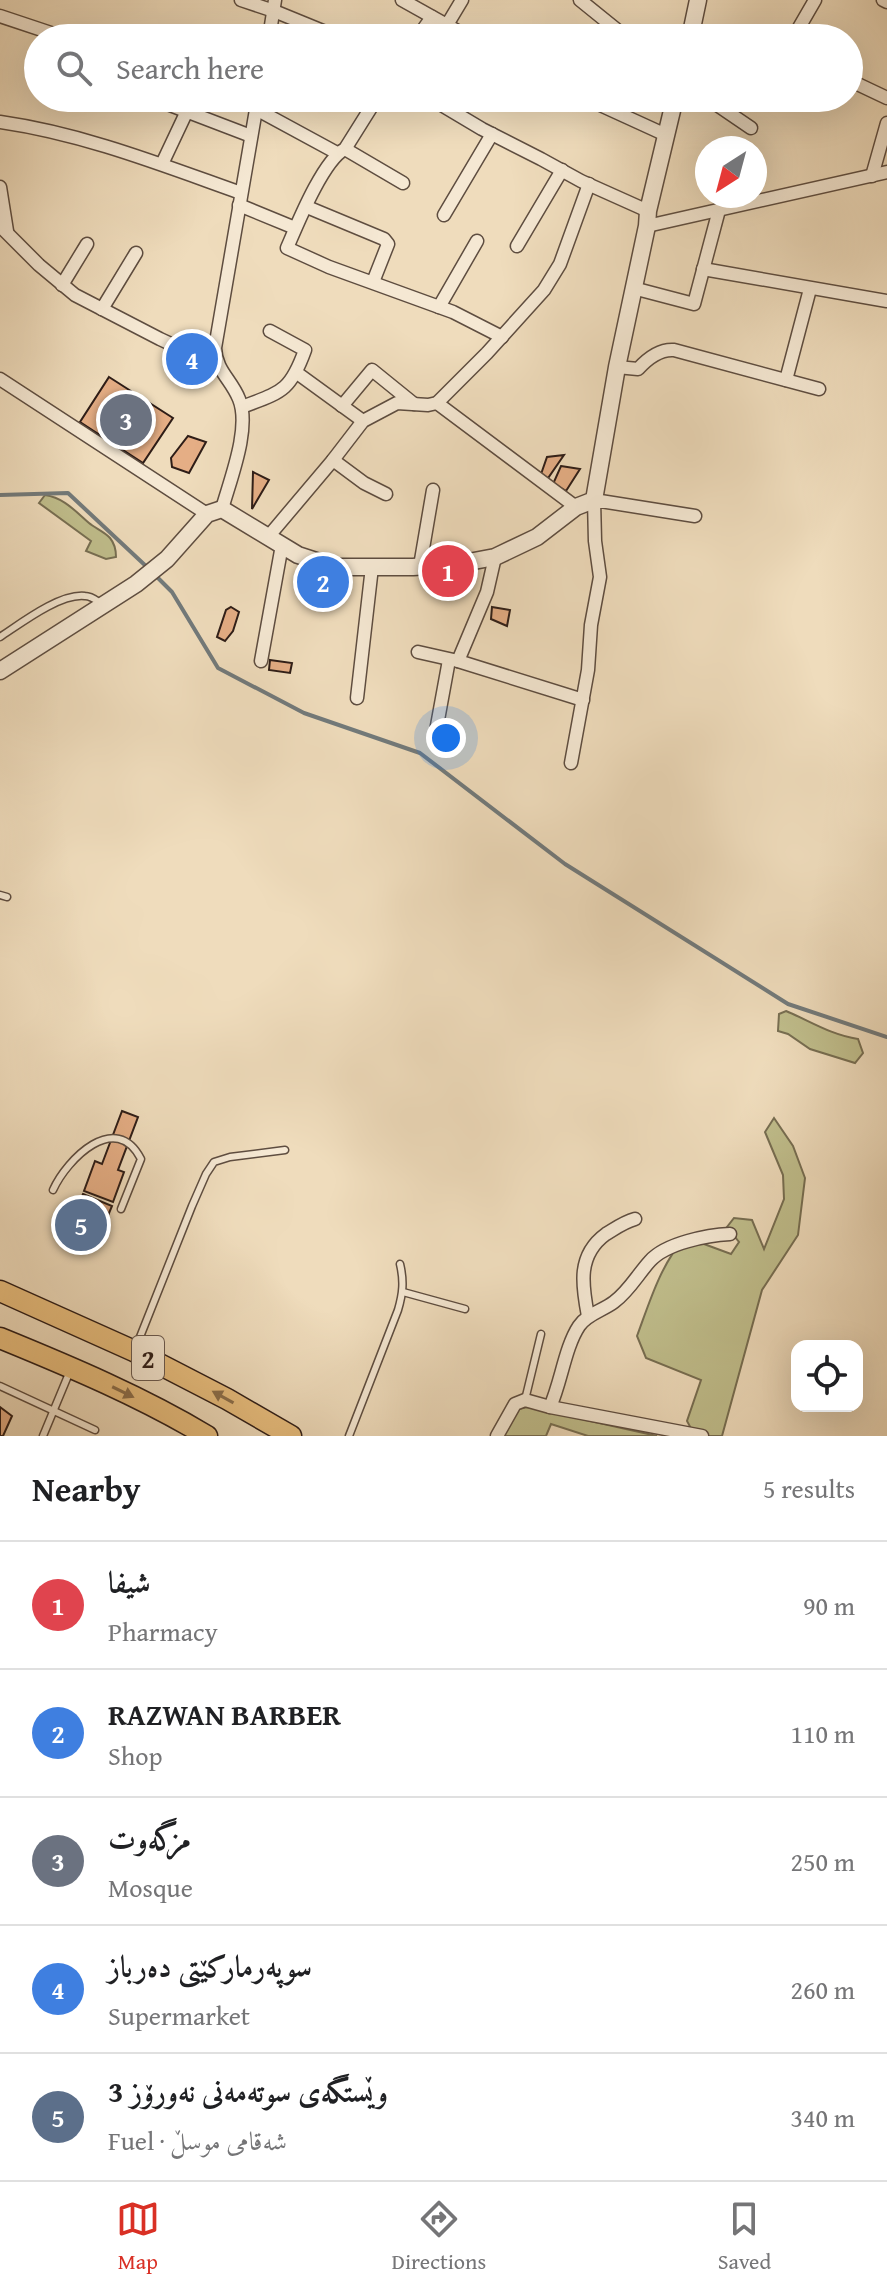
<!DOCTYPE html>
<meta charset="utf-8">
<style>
:root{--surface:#fff;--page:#f2f2f2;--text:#202124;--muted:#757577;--line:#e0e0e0;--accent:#d93025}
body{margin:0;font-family:"Gentium Book Plus",Amiri,serif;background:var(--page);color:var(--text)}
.controls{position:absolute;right:24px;bottom:24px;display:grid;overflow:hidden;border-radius:16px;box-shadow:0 8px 32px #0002}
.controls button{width:72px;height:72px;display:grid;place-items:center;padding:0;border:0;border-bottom:2px solid var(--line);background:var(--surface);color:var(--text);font:40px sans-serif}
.compass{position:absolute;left:695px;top:136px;width:72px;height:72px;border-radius:50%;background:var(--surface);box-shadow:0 8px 32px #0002;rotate:216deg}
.you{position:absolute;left:446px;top:738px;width:28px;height:28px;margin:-20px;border:6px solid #fff;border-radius:50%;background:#1a73e8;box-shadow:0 0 0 12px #1a73e833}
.badge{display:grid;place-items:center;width:52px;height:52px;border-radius:50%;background:var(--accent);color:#fff;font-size:26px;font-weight:700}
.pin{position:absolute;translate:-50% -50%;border:4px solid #fff;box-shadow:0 2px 8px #0006}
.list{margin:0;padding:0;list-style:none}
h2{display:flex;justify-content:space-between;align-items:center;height:104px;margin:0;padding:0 32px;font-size:34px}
h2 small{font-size:26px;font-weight:400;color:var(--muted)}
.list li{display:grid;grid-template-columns:52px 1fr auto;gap:24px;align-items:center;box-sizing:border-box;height:128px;padding:0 32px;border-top:2px solid var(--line)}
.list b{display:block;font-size:30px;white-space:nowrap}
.list p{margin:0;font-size:26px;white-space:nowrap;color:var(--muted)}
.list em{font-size:26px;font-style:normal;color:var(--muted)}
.icon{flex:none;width:44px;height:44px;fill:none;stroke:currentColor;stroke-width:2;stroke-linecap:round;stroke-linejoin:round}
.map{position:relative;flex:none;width:887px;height:1436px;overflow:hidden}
.search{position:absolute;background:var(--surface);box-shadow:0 8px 32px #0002;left:24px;right:24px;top:24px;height:88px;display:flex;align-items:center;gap:20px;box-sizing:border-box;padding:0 28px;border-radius:44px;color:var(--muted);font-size:30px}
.sheet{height:744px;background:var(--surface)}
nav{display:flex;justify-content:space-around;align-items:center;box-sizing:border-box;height:112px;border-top:2px solid var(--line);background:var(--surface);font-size:22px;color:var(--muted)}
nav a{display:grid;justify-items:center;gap:4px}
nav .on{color:var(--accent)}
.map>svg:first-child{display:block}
.green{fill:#c0be8c;stroke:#776e52;stroke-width:2}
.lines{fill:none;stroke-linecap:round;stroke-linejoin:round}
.stream{stroke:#727a7b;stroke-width:4}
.building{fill:#e5ae85;stroke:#2e1d17;stroke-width:2}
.service-casing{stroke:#5e4d40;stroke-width:9}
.minor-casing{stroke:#5e4d40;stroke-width:15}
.tertiary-casing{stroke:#5e4d40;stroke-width:19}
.trunk-casing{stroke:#2e1d17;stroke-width:23}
.service{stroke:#f5e8d3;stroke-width:6}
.minor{stroke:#f5e8d3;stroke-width:12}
.tertiary{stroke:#f5e8d3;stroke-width:16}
.trunk{stroke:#e8be7e;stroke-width:20}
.oneway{fill:#8b6e4a}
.labels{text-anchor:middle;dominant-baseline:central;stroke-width:8;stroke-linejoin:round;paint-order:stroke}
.shield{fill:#f5e8d3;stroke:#6a5a4f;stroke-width:2}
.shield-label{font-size:26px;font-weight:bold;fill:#2e1d17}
</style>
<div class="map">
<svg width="887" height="1436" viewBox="0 0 887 1436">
<rect width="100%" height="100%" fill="#efdcbc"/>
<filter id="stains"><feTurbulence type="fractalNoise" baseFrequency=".0025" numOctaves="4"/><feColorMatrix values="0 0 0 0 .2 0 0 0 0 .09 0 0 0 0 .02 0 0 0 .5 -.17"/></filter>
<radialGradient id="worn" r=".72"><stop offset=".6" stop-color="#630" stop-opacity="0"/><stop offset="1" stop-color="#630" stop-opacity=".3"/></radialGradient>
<g class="green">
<path d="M45,495C64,498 74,510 89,523C95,528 105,532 110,538C115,544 116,550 116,557L106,559L86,551L91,541L39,503Z"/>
<path d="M786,1011C810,1021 831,1035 858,1039L863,1053L855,1063L810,1049L788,1034L778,1031L779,1014Z"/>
<path d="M774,1118L793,1146L805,1178L798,1235L762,1290L722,1436H695L687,1421L701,1380L646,1358L637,1336C650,1301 660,1266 685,1237L731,1254L739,1242L727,1227L734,1218L752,1220L764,1249L784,1199L783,1175L765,1132Z"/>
<path d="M528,1407L657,1436H588L551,1424L546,1436H501L518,1409Z"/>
</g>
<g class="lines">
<g class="stream">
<path d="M0,495L68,493L148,568"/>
<path d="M154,574L172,592L218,668L304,713L420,753L565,864L788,1004L887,1037"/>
</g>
</g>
<g class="building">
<path d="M109,377L173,418L143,463L80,422Z"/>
<path d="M188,436L206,442L189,473L172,467L171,458Z"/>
<path d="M564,455L546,481L540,477L547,457Z"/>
<path d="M561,466L580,469L566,491L553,484Z"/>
<path d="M253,472L269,480L252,509Z"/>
<path d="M231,607L239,612L233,631L225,641L217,637L226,610Z"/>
<path d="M492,607L510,610L507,626L491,619Z"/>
<path d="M270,660L292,663L290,673L269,670Z"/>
<path d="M122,1111L138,1117L118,1170L124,1172L113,1202L84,1191L95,1161L102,1164Z"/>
<path d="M83,1194L112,1206L99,1237L70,1225Z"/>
<path d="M0,1407L12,1416L3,1436H0Z"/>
</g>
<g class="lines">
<defs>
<g id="service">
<path d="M0,637C20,624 60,593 85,596C92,596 97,601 102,604"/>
<path d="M0,895L7,897"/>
<path d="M53,1190C67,1159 116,1110 141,1159L121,1209"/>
<path d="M403,1292L465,1309"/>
<path d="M136,1347L192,1206L206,1174L214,1162L230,1157L285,1150"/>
<path d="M0,1386L95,1430"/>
<path d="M525,1400L541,1334"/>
<path d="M43,1436L70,1371"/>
<path d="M349,1436L398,1310C403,1293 404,1281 400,1264"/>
</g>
<g id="minor">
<path d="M241,0L274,11L340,38"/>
<path d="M402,0L470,38"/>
<path d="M580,0L627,38"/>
<path d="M883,0L887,2"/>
<path d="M0,16L66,38"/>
<path d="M447,25L462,0"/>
<path d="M269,38L275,0"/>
<path d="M417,38L432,17"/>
<path d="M793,38L815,0"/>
<path d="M849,80L887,98"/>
<path d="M159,98L162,102L251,136"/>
<path d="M377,98L345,149C323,160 297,225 287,248L329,267L453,312L502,337"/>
<path d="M430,98L482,129L541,159L581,181L648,211"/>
<path d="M585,98L666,135"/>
<path d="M707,98L751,128"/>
<path d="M256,109L337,153"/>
<path d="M0,122C84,134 162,165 241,193"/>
<path d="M345,149L403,183"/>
<path d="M162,164L187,111"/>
<path d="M872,176L887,123"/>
<path d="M0,187L7,231"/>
<path d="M239,205L295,228"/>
<path d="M307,207L384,239L388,244L373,282"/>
<path d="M444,215L492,134"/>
<path d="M0,226L39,265L75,295L160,339L218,366"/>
<path d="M647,226L887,172"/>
<path d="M517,246L562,170"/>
<path d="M703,269L887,301"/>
<path d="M62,285L87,244"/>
<path d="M633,288L694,304L719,210"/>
<path d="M439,307L477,241"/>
<path d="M102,309L136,253"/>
<path d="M617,367L638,369C647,359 660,349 674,350L819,389"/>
<path d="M297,373L363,421"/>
<path d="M0,379L207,514"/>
<path d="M786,380L810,289"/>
<path d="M437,403L576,507"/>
<path d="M342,406L372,370L414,404"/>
<path d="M242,407C281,392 290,392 305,350L270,331"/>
<path d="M333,460L364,483L386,494"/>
<path d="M222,509C230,480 251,428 239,399C231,379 216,371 215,348L258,98"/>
<path d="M268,537L333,460L363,421L397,403L428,405L437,403L487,353L544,290L560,264L589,184"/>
<path d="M420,566L433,490"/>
<path d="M418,652L458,661L583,700"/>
<path d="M261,661L282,545"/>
<path d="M458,661L487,592L495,557"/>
<path d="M357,698L372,567"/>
<path d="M436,731L449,660"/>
<path d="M571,763L588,670L591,625L600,577L595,541L594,500L695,516"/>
<path d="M588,1316C582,1285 577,1255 606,1234C616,1228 624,1222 635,1219"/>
<path d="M550,1407C561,1383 565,1347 579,1326C587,1314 602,1311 614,1302C629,1291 638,1274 650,1261C666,1243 708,1235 730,1234"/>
<path d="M497,1436L515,1404L525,1400L550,1407L702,1436"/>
</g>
<g id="tertiary">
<path d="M690,38L698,0"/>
<path d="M0,671L136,584L167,559L207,514L222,509L298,555L335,567H413L458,564L495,557L537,537L576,507L594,500L617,367L647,226L648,211L675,98"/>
</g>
<g id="trunk">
<path d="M0,1291L134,1351L227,1399L291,1436"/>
<path d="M0,1338C71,1367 142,1397 207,1436"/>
</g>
</defs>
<use href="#service" class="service-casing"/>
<use href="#minor" class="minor-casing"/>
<use href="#tertiary" class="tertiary-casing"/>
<use href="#trunk" class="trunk-casing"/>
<use href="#service" class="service"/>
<use href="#minor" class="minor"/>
<use href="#tertiary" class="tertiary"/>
<use href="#trunk" class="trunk"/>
</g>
<defs><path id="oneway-solid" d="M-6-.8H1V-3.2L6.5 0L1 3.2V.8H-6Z" transform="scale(2)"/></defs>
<g class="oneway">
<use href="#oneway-solid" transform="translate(123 1392) rotate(26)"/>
<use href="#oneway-solid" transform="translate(223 1397) rotate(-151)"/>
</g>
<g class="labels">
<rect class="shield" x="132" y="1336" width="32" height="44" rx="6"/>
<g class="shield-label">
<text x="148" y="1358">2</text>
</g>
</g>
<rect width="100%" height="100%" filter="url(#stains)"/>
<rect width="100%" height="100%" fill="url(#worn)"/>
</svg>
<div class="controls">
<button><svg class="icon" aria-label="locate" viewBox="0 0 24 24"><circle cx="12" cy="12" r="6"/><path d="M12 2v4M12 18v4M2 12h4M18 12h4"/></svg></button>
</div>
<svg class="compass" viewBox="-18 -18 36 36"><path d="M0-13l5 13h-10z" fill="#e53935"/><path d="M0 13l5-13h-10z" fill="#757577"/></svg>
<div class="you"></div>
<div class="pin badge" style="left:448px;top:571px;background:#e0444e">1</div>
<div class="pin badge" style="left:323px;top:582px;background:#3f7fe0">2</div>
<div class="pin badge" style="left:126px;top:420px;background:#6b7280">3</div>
<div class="pin badge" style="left:192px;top:359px;background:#3f7fe0">4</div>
<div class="pin badge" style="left:81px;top:1225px;background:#5c6f8a">5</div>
<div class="search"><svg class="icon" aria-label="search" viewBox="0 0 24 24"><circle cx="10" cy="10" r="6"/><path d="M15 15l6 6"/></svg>Search here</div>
</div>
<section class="sheet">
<h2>Nearby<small>5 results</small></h2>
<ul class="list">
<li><span class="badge" style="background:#e0444e">1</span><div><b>شیفا</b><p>Pharmacy</p></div><em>90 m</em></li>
<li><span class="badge" style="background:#3f7fe0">2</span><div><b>RAZWAN BARBER</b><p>Shop</p></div><em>110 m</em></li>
<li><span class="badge" style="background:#6b7280">3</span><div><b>مزگه‌وت</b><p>Mosque</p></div><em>250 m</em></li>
<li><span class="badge" style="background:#3f7fe0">4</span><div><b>سوپەرمارکێتی دەرباز</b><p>Supermarket</p></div><em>260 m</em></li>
<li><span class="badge" style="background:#5c6f8a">5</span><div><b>وێستگەی سوتەمەنی نەورۆز 3</b><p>Fuel · شەقامی موسڵ</p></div><em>340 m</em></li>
</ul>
</section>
<nav>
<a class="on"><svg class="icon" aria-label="map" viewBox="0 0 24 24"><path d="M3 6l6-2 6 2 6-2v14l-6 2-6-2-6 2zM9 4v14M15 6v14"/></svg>Map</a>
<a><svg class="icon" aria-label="directions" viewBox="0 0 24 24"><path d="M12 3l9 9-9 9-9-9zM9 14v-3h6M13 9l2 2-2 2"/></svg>Directions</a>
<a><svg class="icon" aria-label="saved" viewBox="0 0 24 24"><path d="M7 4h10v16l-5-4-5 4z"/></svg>Saved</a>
</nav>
